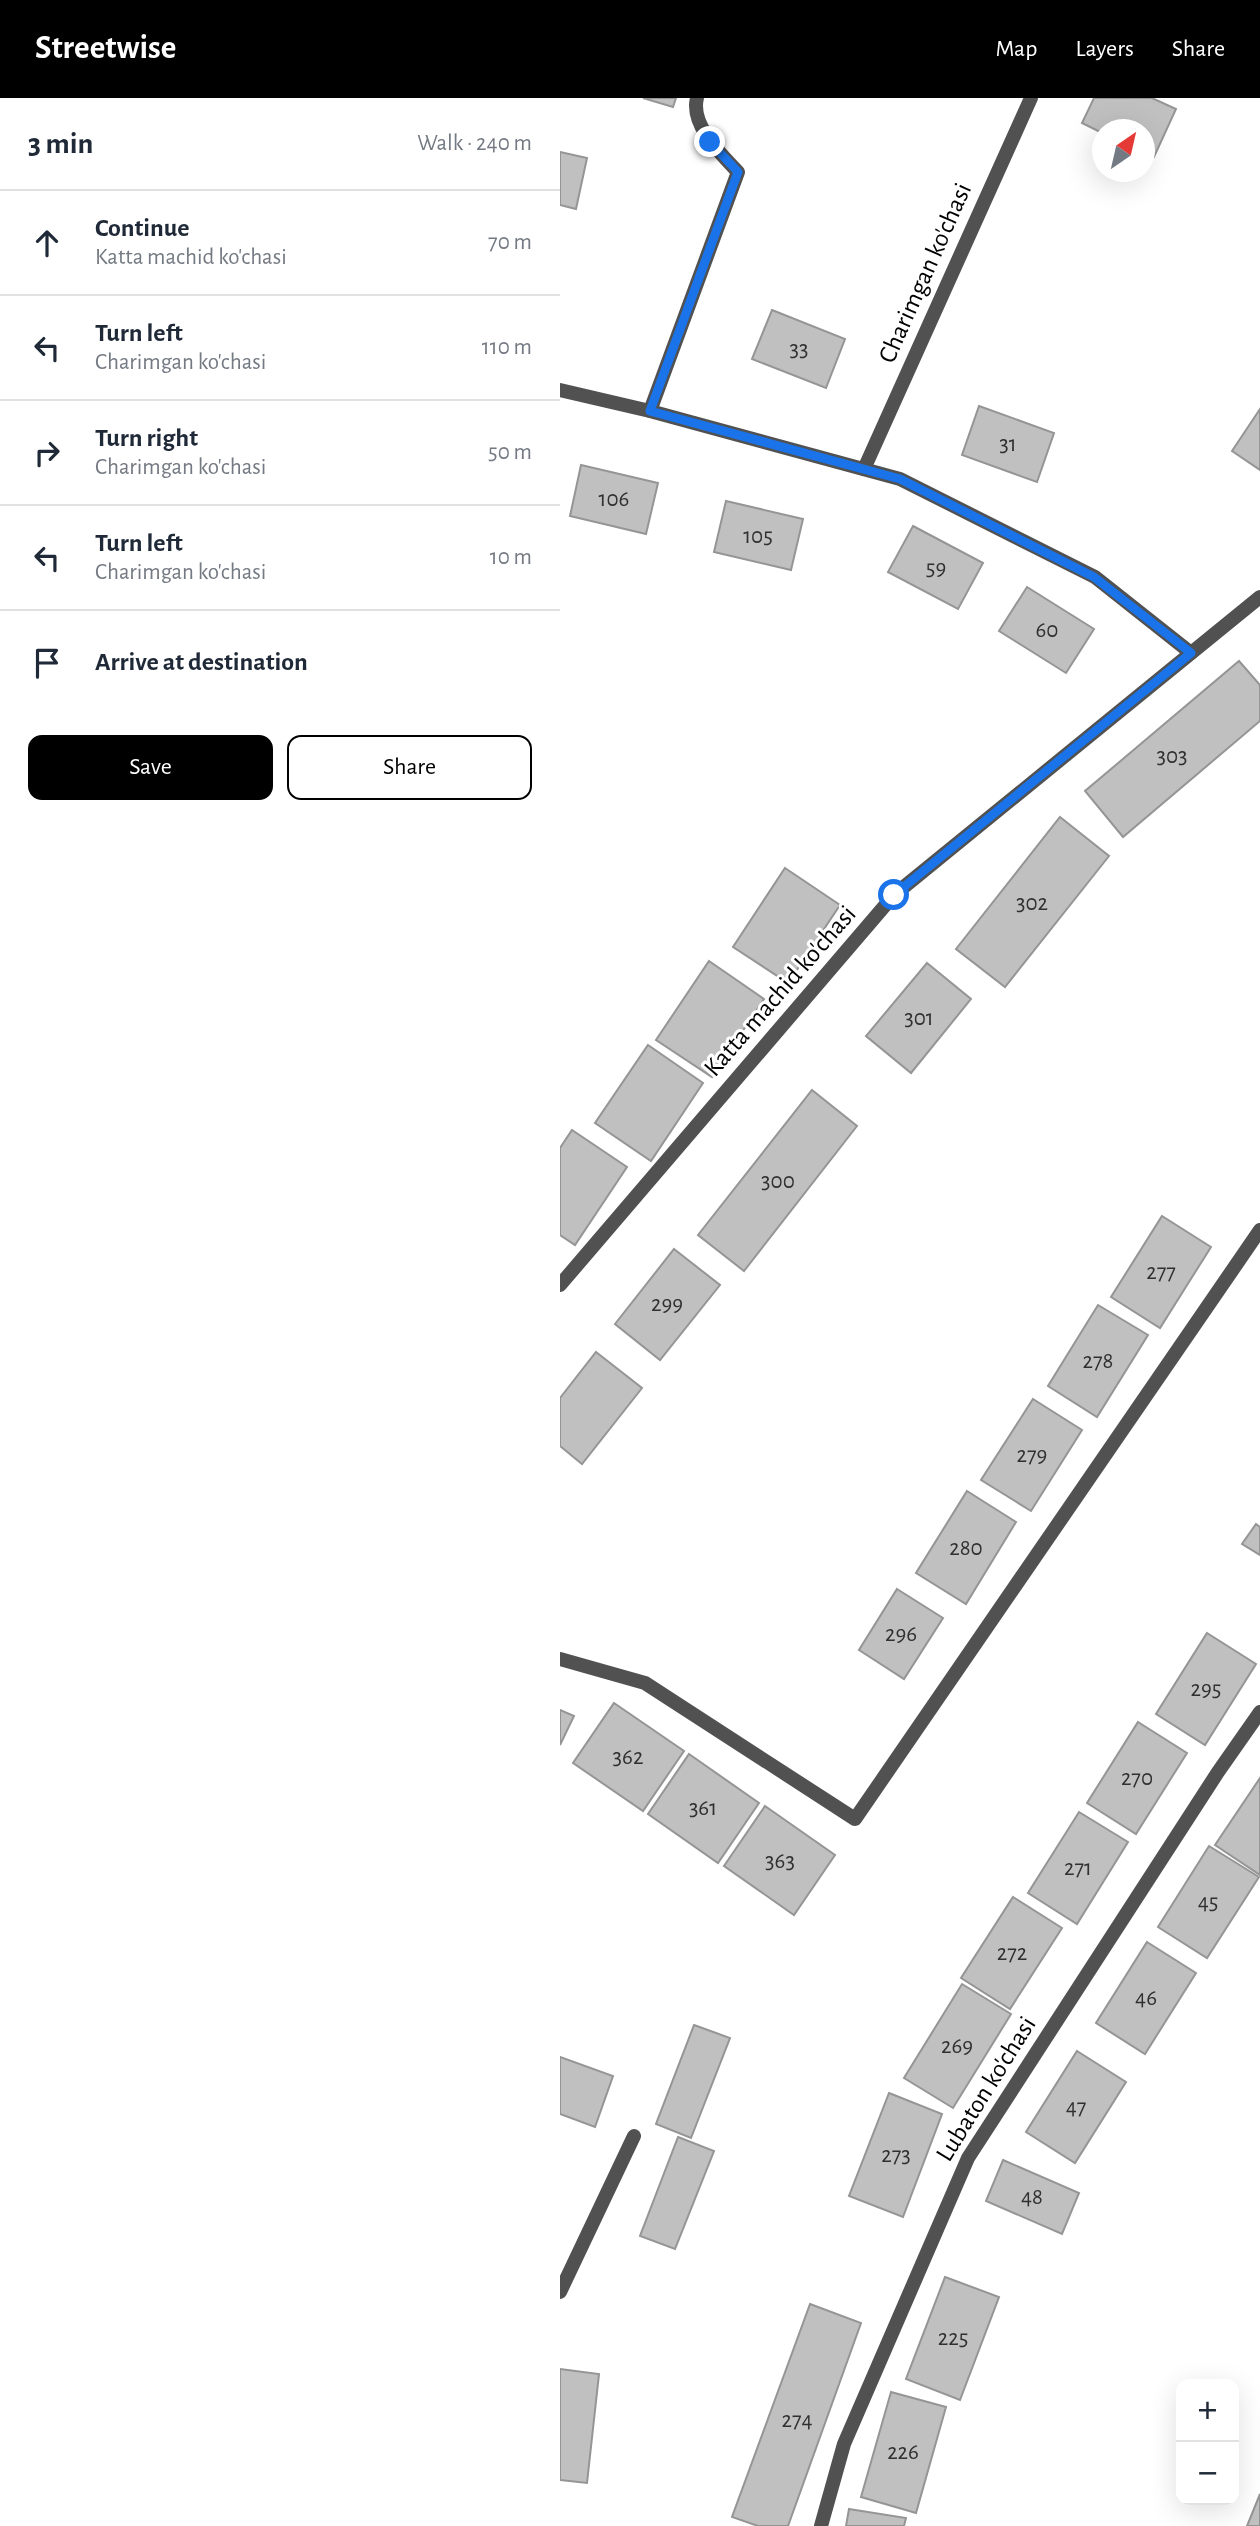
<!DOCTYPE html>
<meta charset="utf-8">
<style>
:root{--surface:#fff;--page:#f2f2f3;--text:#1f2937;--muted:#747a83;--line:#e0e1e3;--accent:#000}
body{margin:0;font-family:"Alegreya Sans",sans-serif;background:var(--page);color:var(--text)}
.controls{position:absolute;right:21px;bottom:21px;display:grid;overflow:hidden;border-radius:14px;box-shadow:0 7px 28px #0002}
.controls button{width:63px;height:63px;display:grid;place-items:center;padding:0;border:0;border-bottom:2px solid var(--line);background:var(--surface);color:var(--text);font:35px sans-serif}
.compass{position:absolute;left:532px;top:21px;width:63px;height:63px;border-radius:50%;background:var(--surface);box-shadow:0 7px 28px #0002;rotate:34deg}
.stop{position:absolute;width:21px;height:21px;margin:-16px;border:5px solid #1a73e8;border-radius:50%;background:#fff}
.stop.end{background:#1a73e8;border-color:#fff;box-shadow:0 2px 7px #0008}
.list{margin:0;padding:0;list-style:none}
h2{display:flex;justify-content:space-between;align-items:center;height:91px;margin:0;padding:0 28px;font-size:30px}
h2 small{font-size:23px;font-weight:400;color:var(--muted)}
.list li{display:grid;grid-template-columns:46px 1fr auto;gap:21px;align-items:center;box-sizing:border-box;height:105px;padding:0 28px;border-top:2px solid var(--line)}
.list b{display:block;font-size:26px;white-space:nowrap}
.list p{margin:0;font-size:23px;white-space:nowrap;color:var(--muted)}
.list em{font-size:23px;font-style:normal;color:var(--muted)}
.actions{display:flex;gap:14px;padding:21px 28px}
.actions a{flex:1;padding:16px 0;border:2px solid var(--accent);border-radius:14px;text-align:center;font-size:24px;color:var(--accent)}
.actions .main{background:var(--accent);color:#fff}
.icon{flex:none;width:38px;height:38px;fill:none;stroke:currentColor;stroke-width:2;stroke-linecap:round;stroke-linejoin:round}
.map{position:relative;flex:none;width:700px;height:2428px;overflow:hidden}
header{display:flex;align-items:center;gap:42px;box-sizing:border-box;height:98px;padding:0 35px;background:var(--accent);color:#fff}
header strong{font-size:33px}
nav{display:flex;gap:38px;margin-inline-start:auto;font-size:24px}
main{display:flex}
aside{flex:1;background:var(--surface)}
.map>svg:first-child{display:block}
.building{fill:#c0c0c0;stroke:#959595;stroke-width:2}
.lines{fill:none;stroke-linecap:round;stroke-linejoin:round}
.street{stroke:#515151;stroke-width:14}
.route{stroke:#1a73e8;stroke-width:9}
.labels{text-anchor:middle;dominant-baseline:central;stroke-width:6;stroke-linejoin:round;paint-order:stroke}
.number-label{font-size:23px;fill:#303030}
.street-label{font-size:26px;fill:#000;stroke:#fff}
</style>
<header>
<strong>Streetwise</strong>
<nav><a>Map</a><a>Layers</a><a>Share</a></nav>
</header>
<main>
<aside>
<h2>3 min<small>Walk · 240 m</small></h2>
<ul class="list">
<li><svg class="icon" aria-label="ahead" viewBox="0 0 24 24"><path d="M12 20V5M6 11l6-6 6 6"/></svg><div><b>Continue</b><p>Katta machid ko'chasi</p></div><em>70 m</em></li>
<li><svg class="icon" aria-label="left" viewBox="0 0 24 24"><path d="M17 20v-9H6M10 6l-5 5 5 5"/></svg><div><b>Turn left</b><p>Charimgan ko'chasi</p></div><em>110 m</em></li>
<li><svg class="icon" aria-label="right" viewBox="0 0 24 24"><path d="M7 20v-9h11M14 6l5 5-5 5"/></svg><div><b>Turn right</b><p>Charimgan ko'chasi</p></div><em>50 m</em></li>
<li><svg class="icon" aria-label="left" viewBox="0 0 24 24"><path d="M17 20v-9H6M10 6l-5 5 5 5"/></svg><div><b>Turn left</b><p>Charimgan ko'chasi</p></div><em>10 m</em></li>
<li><svg class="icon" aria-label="arrive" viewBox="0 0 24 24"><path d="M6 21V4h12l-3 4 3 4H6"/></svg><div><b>Arrive at destination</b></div></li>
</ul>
<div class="actions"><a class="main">Save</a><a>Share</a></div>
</aside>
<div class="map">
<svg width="700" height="2428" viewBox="0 0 700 2428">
<rect width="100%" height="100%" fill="#fff"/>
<g class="building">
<path d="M83,0H116L113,9Z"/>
<path d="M534,0H592L616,11L594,59L584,54V32H542V35L522,25Z"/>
<path d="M0,54L27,60L16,111L0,107Z"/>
<path d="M212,212L285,241L266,290L192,261Z"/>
<path d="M419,308L494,335L477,384L402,357Z"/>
<path d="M700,311V372L672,353Z"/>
<path d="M21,367L98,385L86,436L10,418Z"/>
<path d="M166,403L243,421L231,472L154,454Z"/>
<path d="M353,428L423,465L398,511L328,474Z"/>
<path d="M467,489L534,531L506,575L439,533Z"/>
<path d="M679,563L700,587V623L563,739L525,693Z"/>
<path d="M500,719L549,758L445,889L396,851Z"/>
<path d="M225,770L280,807L228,885L173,849Z"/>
<path d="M149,863L204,901L152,979L96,942Z"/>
<path d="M367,865L411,901L351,975L306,938Z"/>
<path d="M88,947L143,985L91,1063L35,1025Z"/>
<path d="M252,992L297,1028L184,1173L138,1137Z"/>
<path d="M12,1032L67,1069L15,1147L0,1137V1050Z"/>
<path d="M602,1118L651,1149L600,1230L551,1199Z"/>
<path d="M114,1151L160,1187L100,1262L55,1226Z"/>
<path d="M538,1207L588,1237L537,1319L488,1288Z"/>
<path d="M36,1254L82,1290L22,1366L0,1348V1300Z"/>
<path d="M473,1301L522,1332L471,1413L421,1382Z"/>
<path d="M407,1393L456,1424L406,1506L356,1475Z"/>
<path d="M696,1426L700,1429V1457L682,1446Z"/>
<path d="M337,1491L383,1520L344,1581L299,1552Z"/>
<path d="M647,1535L696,1566L645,1647L596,1616Z"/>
<path d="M54,1605L124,1653L83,1713L13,1665Z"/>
<path d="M0,1612L14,1618L0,1647Z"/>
<path d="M578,1624L627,1655L576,1736L527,1705Z"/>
<path d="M129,1656L199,1705L158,1765L88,1716Z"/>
<path d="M700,1680V1777L655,1747Z"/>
<path d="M205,1708L275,1757L234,1817L164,1768Z"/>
<path d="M519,1714L568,1744L517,1826L468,1795Z"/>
<path d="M649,1748L699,1779L647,1860L598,1829Z"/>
<path d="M453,1799L502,1830L450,1911L401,1880Z"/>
<path d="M587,1844L636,1875L585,1956L536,1925Z"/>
<path d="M402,1886L451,1916L393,2010L344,1980Z"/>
<path d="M134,1927L170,1940L131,2040L96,2026Z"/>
<path d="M517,1953L566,1984L515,2065L466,2034Z"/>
<path d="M0,1959L53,1978L35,2029L0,2016Z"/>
<path d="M329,1995L382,2016L343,2119L289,2098Z"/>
<path d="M118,2039L154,2053L115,2151L80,2138Z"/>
<path d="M443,2062L519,2095L502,2136L426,2103Z"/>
<path d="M385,2179L439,2199L400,2302L346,2281Z"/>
<path d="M250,2206L301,2225L228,2428H198L172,2419Z"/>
<path d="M0,2271L39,2276L27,2385L0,2382Z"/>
<path d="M331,2294L386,2309L356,2415L301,2399Z"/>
<path d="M700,2396V2428H687Z"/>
<path d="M289,2411L346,2420L344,2428H286Z"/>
</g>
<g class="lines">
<g class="street">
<path d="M0,292L90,313L340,381L535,479L631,555"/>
<path d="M90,313L178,74C161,56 130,27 137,0"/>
<path d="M304,371L471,0"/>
<path d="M0,1187L334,797L700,499"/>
<path d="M0,1561L85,1585L295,1721L700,1132"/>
<path d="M0,2194L74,2038"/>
<path d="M261,2428L284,2346L408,2060L658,1674L700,1614"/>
</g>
</g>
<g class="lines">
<path class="route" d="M150,44L178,74L90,313L340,381L534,479L631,555L334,797"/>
</g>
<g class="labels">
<g class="number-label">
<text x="239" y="251">33</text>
<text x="448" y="346">31</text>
<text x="54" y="401">106</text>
<text x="198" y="438">105</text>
<text x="376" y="470">59</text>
<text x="487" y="532">60</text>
<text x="612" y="658">303</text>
<text x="472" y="805">302</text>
<text x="359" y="920">301</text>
<text x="218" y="1083">300</text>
<text x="601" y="1174">277</text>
<text x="107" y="1206">299</text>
<text x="538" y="1263">278</text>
<text x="472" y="1357">279</text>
<text x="406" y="1450">280</text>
<text x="341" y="1536">296</text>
<text x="646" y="1591">295</text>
<text x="68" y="1659">362</text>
<text x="577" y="1680">270</text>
<text x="143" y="1710">361</text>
<text x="220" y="1763">363</text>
<text x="518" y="1770">271</text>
<text x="648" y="1804">45</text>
<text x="452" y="1855">272</text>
<text x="586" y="1900">46</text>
<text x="397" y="1948">269</text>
<text x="516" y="2009">47</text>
<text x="336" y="2057">273</text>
<text x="472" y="2099">48</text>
<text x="393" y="2240">225</text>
<text x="237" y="2322">274</text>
<text x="343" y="2354">226</text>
</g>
<g class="street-label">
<text transform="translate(365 175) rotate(-66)">Charimgan ko'chasi</text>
<text transform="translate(220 893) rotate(-49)">Katta machid ko'chasi</text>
<text transform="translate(426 1991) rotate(-58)">Lubaton ko'chasi</text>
</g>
</g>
</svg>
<div class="controls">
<button>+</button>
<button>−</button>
</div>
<svg class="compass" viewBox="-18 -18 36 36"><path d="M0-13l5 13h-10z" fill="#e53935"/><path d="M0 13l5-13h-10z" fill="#747a83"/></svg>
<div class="stop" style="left:334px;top:797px"></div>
<div class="stop end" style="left:150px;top:44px"></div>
</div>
</main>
